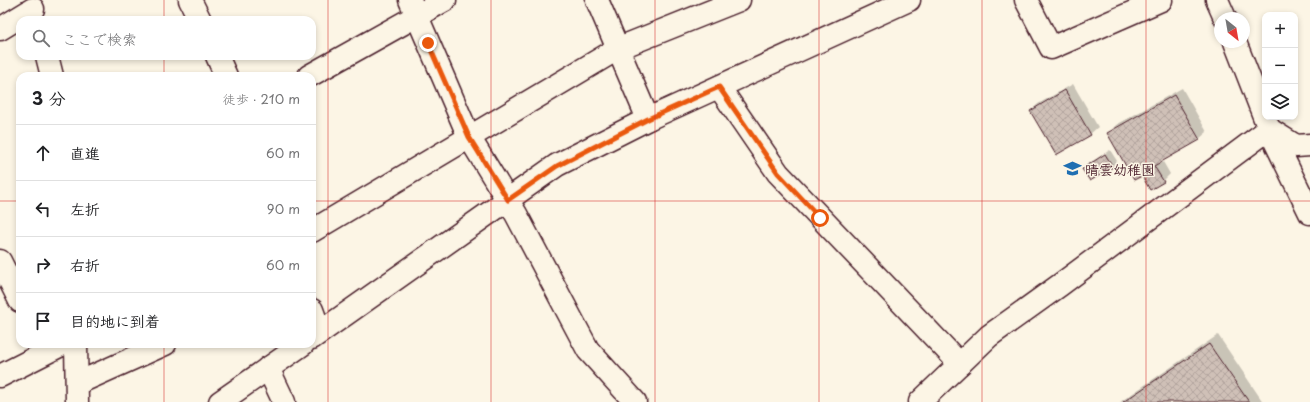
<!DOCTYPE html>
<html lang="ja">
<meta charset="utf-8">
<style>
:root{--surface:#fff;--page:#f6f6f6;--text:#202124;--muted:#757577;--line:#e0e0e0}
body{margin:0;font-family:"Playpen Sans","Klee One",sans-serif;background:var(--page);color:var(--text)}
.controls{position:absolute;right:12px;top:12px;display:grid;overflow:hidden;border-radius:8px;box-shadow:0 2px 6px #0003}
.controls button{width:36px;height:36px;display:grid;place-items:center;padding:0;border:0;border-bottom:1px solid var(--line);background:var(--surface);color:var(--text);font:20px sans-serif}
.compass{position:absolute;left:1214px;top:12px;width:36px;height:36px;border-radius:50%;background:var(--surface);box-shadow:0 2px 6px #0003;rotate:149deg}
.stop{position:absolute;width:12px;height:12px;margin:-9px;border:3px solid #ea580c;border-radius:50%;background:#fff}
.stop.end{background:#ea580c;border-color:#fff;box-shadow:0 1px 4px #0008}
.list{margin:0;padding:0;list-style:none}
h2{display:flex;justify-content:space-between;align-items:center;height:52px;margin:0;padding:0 16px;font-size:17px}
h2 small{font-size:13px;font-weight:400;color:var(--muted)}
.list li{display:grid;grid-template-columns:26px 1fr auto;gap:12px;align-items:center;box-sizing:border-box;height:56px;padding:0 16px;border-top:1px solid var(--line)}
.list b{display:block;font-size:15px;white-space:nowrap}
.list em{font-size:13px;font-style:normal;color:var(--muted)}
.icon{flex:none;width:22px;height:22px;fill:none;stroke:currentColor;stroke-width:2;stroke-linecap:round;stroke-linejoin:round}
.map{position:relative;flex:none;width:1310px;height:402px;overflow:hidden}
.search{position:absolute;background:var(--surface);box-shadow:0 2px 6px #0003;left:16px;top:16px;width:300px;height:44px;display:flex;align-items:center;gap:10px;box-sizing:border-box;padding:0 14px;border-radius:12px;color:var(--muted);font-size:15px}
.panel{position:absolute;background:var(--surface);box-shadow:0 2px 6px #0003;left:16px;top:72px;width:300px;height:276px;border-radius:12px}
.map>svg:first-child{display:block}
.shadow{fill:#0003}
.building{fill:url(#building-cross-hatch);stroke:#4a1f2b}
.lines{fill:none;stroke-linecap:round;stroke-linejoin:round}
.street-casing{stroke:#4a1f2b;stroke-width:25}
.street{stroke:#fcf5e5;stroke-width:22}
.route{stroke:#ea580c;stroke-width:5}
.grid{fill:none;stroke:#d62828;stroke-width:1;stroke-opacity:0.55}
.labels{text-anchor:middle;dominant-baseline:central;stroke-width:3;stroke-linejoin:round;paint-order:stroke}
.poi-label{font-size:14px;font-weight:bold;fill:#4a1f2b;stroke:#fcf5e5;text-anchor:start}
</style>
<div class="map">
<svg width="1310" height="402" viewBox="0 0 1310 402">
<defs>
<pattern id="building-cross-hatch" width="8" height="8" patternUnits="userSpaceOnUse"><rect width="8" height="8" fill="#cfc0b7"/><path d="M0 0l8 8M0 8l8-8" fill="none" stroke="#b3a59e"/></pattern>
</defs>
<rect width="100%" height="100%" fill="#fcf5e5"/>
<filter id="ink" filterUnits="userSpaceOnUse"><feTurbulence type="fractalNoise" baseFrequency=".025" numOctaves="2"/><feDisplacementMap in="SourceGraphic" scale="8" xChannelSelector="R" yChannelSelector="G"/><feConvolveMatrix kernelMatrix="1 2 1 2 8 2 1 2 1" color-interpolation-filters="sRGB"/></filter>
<g filter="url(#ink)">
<g class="shadow">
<path d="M1073,84L1098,127L1090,134L1057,154L1031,111L1038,104Z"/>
<path d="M1182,88L1207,132L1199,139L1162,160L1170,174L1163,181L1142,174L1109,133L1116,125Z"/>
<path d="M1110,150L1117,161L1112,166L1083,169L1088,164Z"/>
<path d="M1218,335L1263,402H1120Z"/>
</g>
<g class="building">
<path d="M1065,90L1091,135L1056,155L1030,111Z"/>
<path d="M1174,95L1200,140L1154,166L1164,182L1150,190L1142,176L1134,180L1107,133Z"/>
<path d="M1105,154L1113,167L1090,181L1082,169Z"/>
<path d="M1209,344L1249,402H1123Z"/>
</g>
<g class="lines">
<defs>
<g id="street">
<path d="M190,0L200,20"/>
<path d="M410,0L469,137L516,214L588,350L635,402"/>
<path d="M597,0L648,119"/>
<path d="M1026,0L1051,48L1161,0"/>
<path d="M1217,0L1225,18"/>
<path d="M0,29L33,9"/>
<path d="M1235,42L1269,129L1310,213"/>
<path d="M47,56L52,76"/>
<path d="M217,56L226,76"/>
<path d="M309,76L445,0"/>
<path d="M719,87L778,173L960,364"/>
<path d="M1269,129L1296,146L1310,145"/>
<path d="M312,231L619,48L739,0"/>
<path d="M0,261L20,301"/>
<path d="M312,310L320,332"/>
<path d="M312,338L557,165L648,119L909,0"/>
<path d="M76,344L77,402"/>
<path d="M268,368L284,402"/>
<path d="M0,376L63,344"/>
<path d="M78,383L165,344"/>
<path d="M220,402L303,344"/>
<path d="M920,402L989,336L1060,285L1269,129"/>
</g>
</defs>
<use href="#street" class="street-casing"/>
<use href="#street" class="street"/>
</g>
</g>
<g class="lines" filter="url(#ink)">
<path class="route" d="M428,43L469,137L508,200L557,166L648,119L719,87L778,173L820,218"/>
</g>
<path class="grid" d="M164,0V20M328,0V402M491,0V402M655,0V402M819,0V402M982,0V402M1146,0V402M164,56V76M0,201H20M312,201H1310M164,344V402"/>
<defs>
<symbol id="school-bare" viewBox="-9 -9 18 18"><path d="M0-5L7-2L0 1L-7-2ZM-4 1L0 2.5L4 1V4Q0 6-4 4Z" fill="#1f6fb2" stroke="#fcf5e5" stroke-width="2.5" paint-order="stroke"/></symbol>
</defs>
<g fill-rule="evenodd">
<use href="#school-bare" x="1060" y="156" width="25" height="25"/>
</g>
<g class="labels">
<g class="poi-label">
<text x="1085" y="169">晴雲幼稚園</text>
</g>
</g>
</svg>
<div class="controls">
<button>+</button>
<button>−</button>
<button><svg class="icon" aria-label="layers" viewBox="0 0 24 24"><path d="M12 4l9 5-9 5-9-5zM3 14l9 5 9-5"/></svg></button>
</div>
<svg class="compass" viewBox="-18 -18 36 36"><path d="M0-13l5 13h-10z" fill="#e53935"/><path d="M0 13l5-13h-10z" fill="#757577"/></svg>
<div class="stop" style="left:820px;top:218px"></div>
<div class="stop end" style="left:428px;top:43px"></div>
<div class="search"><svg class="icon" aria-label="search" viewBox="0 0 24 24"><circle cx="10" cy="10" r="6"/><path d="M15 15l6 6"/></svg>ここで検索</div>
<section class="panel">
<h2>3 分<small>徒歩 · 210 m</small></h2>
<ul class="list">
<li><svg class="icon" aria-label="ahead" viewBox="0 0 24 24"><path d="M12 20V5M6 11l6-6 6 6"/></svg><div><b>直進</b></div><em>60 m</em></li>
<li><svg class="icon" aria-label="left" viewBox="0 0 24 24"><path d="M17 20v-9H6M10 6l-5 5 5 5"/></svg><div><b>左折</b></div><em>90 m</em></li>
<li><svg class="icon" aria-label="right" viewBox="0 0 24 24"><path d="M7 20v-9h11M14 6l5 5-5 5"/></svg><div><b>右折</b></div><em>60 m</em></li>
<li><svg class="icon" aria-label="arrive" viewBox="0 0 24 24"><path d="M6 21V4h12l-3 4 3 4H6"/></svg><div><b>目的地に到着</b></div></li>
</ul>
</section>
</div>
